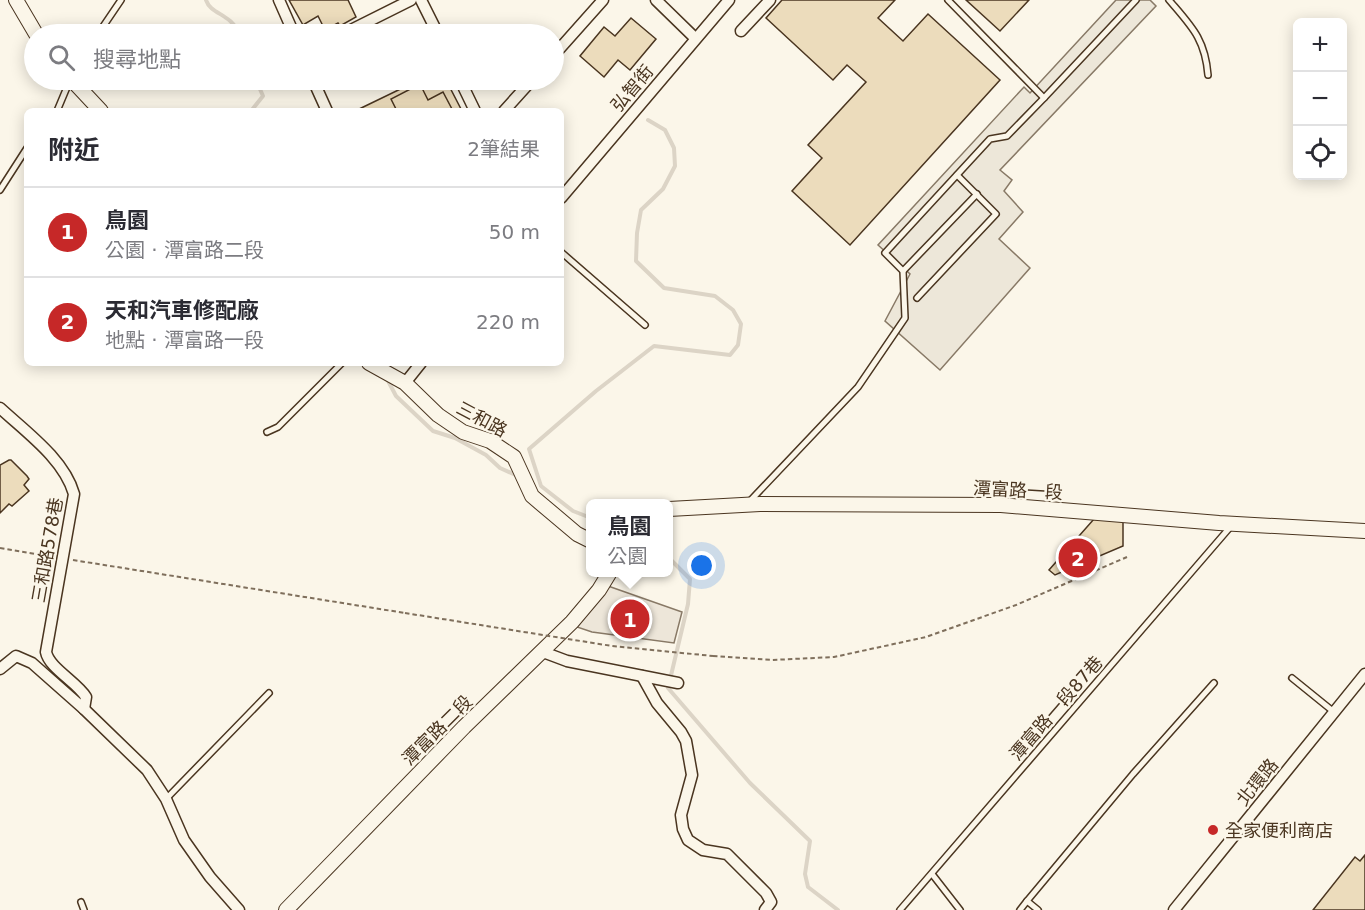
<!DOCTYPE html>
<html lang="zh-TW">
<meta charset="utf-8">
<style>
:root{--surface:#fff;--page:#f7f7f7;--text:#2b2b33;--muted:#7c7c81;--line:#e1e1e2;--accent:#c62828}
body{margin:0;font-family:"DejaVu Sans","Noto Sans TC",sans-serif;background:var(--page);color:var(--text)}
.controls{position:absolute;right:18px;top:18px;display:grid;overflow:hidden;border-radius:9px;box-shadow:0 3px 15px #0003}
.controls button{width:54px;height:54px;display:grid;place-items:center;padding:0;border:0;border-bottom:2px solid var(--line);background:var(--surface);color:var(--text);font:30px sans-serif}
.you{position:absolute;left:702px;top:566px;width:21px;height:21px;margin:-15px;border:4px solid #fff;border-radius:50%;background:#1a73e8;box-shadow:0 0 0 9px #1a73e833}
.badge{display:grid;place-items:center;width:39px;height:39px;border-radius:50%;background:var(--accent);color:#fff;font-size:20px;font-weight:700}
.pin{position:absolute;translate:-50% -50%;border:3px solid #fff;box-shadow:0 2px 6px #0006}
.popup{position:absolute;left:586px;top:499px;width:87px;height:78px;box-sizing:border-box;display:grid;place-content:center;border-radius:9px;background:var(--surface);filter:drop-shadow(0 2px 4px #0005);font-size:20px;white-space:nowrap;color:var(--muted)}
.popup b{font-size:22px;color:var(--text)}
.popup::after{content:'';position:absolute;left:50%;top:100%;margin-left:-12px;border:12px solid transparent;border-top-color:var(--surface)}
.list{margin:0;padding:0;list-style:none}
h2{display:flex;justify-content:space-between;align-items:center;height:78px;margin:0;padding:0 24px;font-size:26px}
h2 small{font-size:20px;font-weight:400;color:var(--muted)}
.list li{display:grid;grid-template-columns:39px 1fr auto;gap:18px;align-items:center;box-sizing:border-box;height:90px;padding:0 24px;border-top:2px solid var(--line)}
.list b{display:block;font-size:22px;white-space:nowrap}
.list p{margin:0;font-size:20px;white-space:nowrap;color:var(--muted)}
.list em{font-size:20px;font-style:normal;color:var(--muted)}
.icon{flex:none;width:33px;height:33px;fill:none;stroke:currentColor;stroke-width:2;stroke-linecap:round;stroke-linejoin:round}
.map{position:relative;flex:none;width:1365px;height:910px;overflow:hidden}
.search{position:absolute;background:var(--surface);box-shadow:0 3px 15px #0003;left:24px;top:24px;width:540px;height:66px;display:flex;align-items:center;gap:15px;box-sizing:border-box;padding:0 21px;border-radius:33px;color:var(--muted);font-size:22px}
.panel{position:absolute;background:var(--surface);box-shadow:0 3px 15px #0003;left:24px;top:108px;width:540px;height:258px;border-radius:9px}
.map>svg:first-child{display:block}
.green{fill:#ede6d9;stroke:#887966;stroke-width:1.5}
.parking{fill:#ede7d9;stroke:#887966;stroke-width:1.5}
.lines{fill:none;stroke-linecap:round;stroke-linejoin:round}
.stream{stroke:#dcd4c6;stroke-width:4}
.building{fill:#ecdcbc;stroke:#4a3520;stroke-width:1.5}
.service-casing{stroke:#4a3520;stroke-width:8}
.minor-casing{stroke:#4a3520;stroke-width:13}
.tertiary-casing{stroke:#4a3520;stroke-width:16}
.path{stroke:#7f6f5c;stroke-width:2;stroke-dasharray:4.5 3;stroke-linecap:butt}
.service{stroke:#fbf6e9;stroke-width:5}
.minor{stroke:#fbf6e9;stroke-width:10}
.tertiary{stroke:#fbf6e9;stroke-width:14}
.path-bridge{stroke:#7f6f5c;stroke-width:2;stroke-dasharray:4.5 3;stroke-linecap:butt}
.poi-dot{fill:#c62828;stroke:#fbf6e9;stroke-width:2}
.labels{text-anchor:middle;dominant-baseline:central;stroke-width:4.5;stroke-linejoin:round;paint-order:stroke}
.street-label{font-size:18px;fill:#4a3520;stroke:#fbf6e9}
.poi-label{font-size:18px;fill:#4a3520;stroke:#fbf6e9;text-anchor:start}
</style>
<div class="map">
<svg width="1365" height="910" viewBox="0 0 1365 910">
<rect width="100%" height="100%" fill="#fbf6e9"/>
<path class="green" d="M608,586L682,612L674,643L592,632L574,626Z"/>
<path class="parking" d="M1116,0H1150L1156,6L1000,170L1012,180L1004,191L1023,212L999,239L1030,268L940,370L885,321L910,274L878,245L1024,87L1030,93Z"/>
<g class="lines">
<g class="stream">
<path d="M206,0C211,15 231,13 239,34"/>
<path d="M251,111L263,96L256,80"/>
<path d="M386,377L396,396L433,431L455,438L486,455L500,468L518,476"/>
<path d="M591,518L573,511L541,486L529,449L596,391L654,346L730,355L738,345L741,324L733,310L715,296L664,288L636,261L637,233L641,210L663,189L675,166L674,148L665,130L648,120"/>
<path d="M669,558L690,579L688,604L668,688L750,783L810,841L805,874L808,887L838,910"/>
</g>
</g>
<g class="building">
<path d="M289,0H348L356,17L340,26L338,23L325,30L318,16L303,25Z"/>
<path d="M782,0H895L878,18L903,41L928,14L1000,80L850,245L792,191L822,158L808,145L866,82L847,65L833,80L766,18Z"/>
<path d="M966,0H1029L1000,31Z"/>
<path d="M631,18L656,39L630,70L618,60L604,77L580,56L604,27L615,36Z"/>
<path d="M419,80H446L462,111H355Z"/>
<path d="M420,84L428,100L443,92L453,111H397L391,99Z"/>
<path d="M9,460H11L27,476L29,479L24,485L29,491L12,506L9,504L0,513V465Z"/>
<path d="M1094,519L1123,521V546L1055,575L1049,570Z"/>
<path d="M1365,855V910H1313L1355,857L1360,861Z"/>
</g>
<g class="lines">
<defs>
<g id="service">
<path d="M948,0L1044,98L1136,0"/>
<path d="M1169,0C1192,27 1205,39 1208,75"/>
<path d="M98,34L121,0"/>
<path d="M57,111L70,80"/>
<path d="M0,190L27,148"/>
<path d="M561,252L645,325"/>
<path d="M903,271L977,194"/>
<path d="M917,298L996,214L957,175"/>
<path d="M267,432L278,427L342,363"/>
<path d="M749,502L858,387L905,318L903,271L885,253L990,139L1007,136L1044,98"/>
<path d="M1292,678L1334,712"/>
<path d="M166,799L269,693"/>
<path d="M932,874L960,910"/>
<path d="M1027,901L1133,774L1214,683"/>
<path d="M81,902L84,910"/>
<path d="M900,910L1232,525"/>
<path d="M1020,910L1027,901L1038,910"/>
</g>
<g id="minor">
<path d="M279,0L294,34"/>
<path d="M421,0L438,34"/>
<path d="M656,0L695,38"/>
<path d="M741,31L770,0"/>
<path d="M343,34L411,0"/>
<path d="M554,55L603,0"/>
<path d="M313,80L327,111"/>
<path d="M460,80L475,111"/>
<path d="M504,111L532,80"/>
<path d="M561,198L729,0"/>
<path d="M405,383L421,363"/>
<path d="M0,408C26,432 64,459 74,494L46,652C49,668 77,682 86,697L84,709"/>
<path d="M543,652L567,661L678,683"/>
<path d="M0,669L16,656L32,663L84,709L147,770L166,799L184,840L210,877L239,910"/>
<path d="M642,676L657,703L681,732L686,741L692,775L681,815L683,829L688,840L703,850L727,854L766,893L771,902L765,910"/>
<path d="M1174,910L1365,674"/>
</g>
<g id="tertiary">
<path d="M16,0L36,34"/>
<path d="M72,80L101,111"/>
<path d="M369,363L405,383L438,415L463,432L490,441L514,457L532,496L577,534L591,541"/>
<path d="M669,509L760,504L1001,505L1219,523L1365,531"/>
<path d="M286,910L464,727L572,622L599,590L610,572"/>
</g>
</defs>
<use href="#service" class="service-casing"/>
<use href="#minor" class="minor-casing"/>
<use href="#tertiary" class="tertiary-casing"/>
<g class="path">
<path d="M0,548L53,557"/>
<path d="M73,560L405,613"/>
<path d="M713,656L772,660L834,657L926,637L1016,605L1127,557"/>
</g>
<use href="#service" class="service"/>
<use href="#minor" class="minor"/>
<use href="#tertiary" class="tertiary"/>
<path class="path-bridge" d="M405,613L612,646L713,656"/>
</g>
<circle class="poi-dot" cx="1213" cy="830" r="6"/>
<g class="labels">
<g class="street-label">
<text transform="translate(632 88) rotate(-50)">弘智街</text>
<text transform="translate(482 419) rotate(28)">三和路</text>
<text transform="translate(1018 490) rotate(3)">潭富路一段</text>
<text transform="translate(47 550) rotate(-80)">三和路578巷</text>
<text transform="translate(1056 708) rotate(-49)">潭富路一段87巷</text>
<text transform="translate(437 730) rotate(-45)">潭富路二段</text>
<text transform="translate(1257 782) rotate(-51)">北環路</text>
</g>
<g class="poi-label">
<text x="1225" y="830">全家便利商店</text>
</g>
</g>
</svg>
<div class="controls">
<button>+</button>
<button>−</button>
<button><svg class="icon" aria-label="locate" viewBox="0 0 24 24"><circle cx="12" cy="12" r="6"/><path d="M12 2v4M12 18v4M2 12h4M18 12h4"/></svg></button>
</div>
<div class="you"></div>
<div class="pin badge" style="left:630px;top:619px">1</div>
<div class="popup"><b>鳥園</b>公園</div>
<div class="pin badge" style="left:1078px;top:558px">2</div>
<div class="search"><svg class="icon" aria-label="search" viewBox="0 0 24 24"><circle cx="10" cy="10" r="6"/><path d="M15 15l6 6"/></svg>搜尋地點</div>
<section class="panel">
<h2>附近<small>2筆結果</small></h2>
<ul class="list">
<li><span class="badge">1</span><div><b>鳥園</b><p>公園 · 潭富路二段</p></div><em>50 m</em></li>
<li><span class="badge">2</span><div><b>天和汽車修配廠</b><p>地點 · 潭富路一段</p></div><em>220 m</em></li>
</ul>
</section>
</div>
